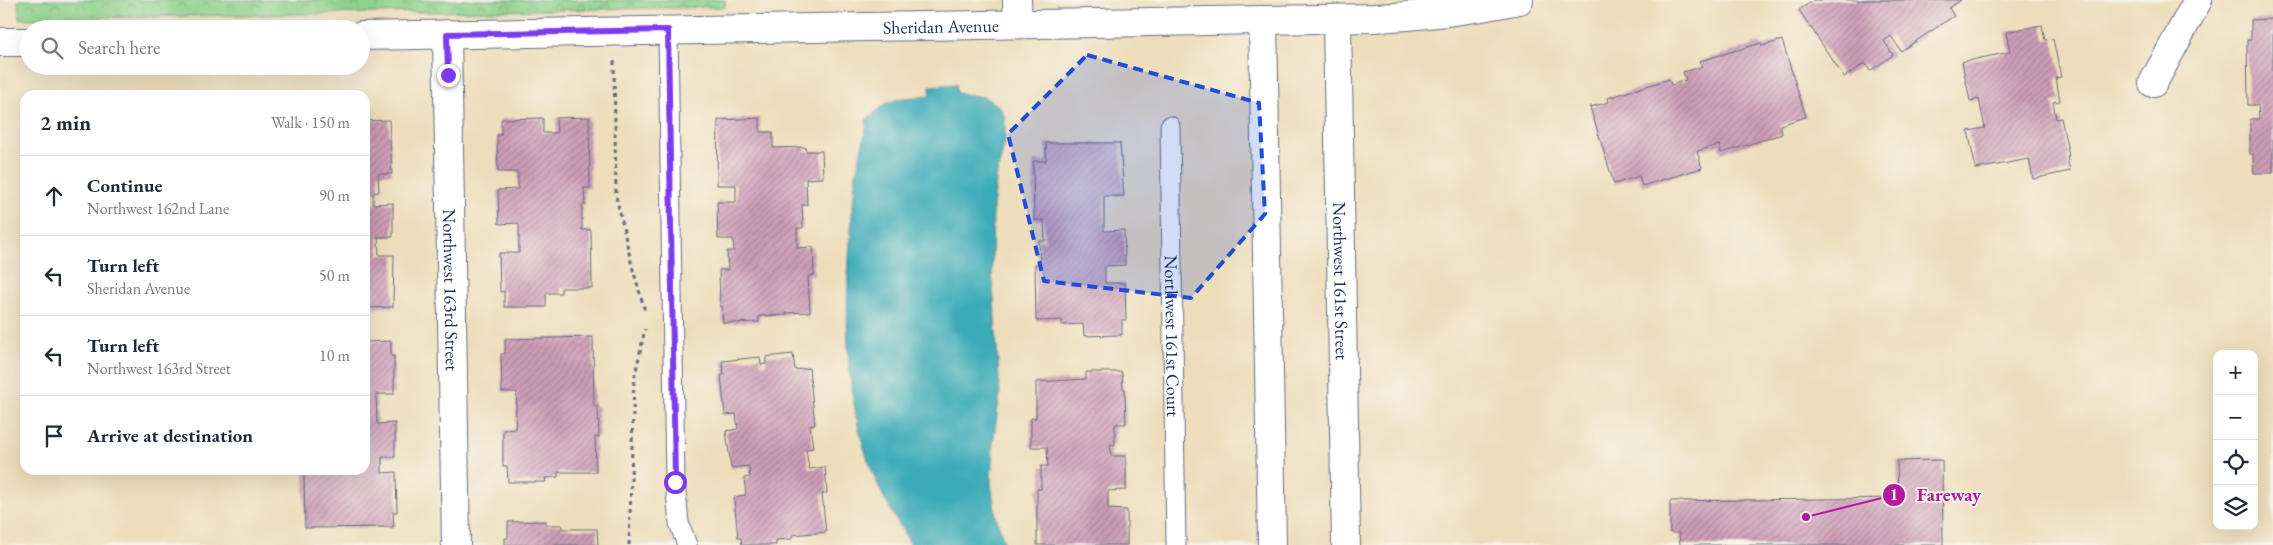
<!DOCTYPE html>
<meta charset="utf-8">
<style>
:root{--surface:#fff;--page:#f2f2f3;--text:#1f2937;--muted:#747a83;--line:#e0e1e3}
body{margin:0;font-family:"EB Garamond",serif;background:var(--page);color:var(--text)}
.controls{position:absolute;right:15px;bottom:15px;display:grid;overflow:hidden;border-radius:10px;box-shadow:0 5px 20px #0002}
.controls button{width:45px;height:45px;display:grid;place-items:center;padding:0;border:0;border-bottom:1px solid var(--line);background:var(--surface);color:var(--text);font:25px sans-serif}
.stop{position:absolute;width:15px;height:15px;margin:-11px;border:4px solid #7c3aed;border-radius:50%;background:#fff}
.stop.end{background:#7c3aed;border-color:#fff;box-shadow:0 1px 5px #0008}
.list{margin:0;padding:0;list-style:none}
h2{display:flex;justify-content:space-between;align-items:center;height:65px;margin:0;padding:0 20px;font-size:21px}
h2 small{font-size:16px;font-weight:400;color:var(--muted)}
.list li{display:grid;grid-template-columns:32px 1fr auto;gap:15px;align-items:center;box-sizing:border-box;height:80px;padding:0 20px;border-top:1px solid var(--line)}
.list b{display:block;font-size:19px;white-space:nowrap}
.list p{margin:0;font-size:16px;white-space:nowrap;color:var(--muted)}
.list em{font-size:16px;font-style:normal;color:var(--muted)}
.icon{flex:none;width:28px;height:28px;fill:none;stroke:currentColor;stroke-width:2;stroke-linecap:round;stroke-linejoin:round}
.map{position:relative;flex:none;width:2273px;height:545px;overflow:hidden}
.search{position:absolute;background:var(--surface);box-shadow:0 5px 20px #0002;left:20px;top:20px;width:350px;height:55px;display:flex;align-items:center;gap:12px;box-sizing:border-box;padding:0 18px;border-radius:28px;color:var(--muted);font-size:19px}
.panel{position:absolute;background:var(--surface);box-shadow:0 5px 20px #0002;left:20px;top:90px;width:350px;height:385px;border-radius:15px}
.map>svg:first-child{display:block}
.park{fill:url(#park-crowns);stroke:#548075}
.water{fill:#3babb8;stroke:#2b6d8b}
.building{fill:url(#building-hatch)}
.lines{fill:none;stroke-linecap:round;stroke-linejoin:round}
.lane-casing{stroke:#656c7f;stroke-width:21}
.street-casing{stroke:#656c7f;stroke-width:30}
.path{stroke:#656c7f;stroke-width:3;stroke-dasharray:4 4;stroke-linecap:butt}
.lane{stroke:#fff;stroke-width:19}
.street{stroke:#fff;stroke-width:28}
.route{stroke:#7c3aed;stroke-width:6}
.marked{fill:#1d4ed8;fill-opacity:0.2;stroke:#1d4ed8;stroke-width:4;stroke-dasharray:10 6;stroke-linejoin:round}
.labels{text-anchor:middle;dominant-baseline:central;stroke-width:4;stroke-linejoin:round;paint-order:stroke}
.street-label{font-size:18px;fill:#1b2f5e;stroke:#f7f3e8}
.leader{fill:none;stroke:#b5179e;stroke-width:2}
.callout-dot{fill:#b5179e;stroke:#f7f3e8;stroke-width:2}
.mark-label{font-size:15px;text-anchor:middle;font-weight:bold;fill:#fff}
.callout-label{font-size:19px;text-anchor:middle;font-weight:bold;fill:#b5179e;stroke:#f7f3e8;stroke-width:4;stroke-linejoin:round;paint-order:stroke}
</style>
<div class="map">
<svg width="2273" height="545" viewBox="0 0 2273 545">
<defs>
<pattern id="park-crowns" width="20" height="18" patternUnits="userSpaceOnUse" patternTransform="scale(1.25)"><rect width="20" height="18" fill="#8dd28c"/><path d="M2 6a3 3 0 1 1 6 0M12 15a3 3 0 1 1 6 0" fill="none" stroke="#72ab76"/></pattern>
<pattern id="building-hatch" width="6" height="6" patternUnits="userSpaceOnUse" patternTransform="scale(1.25)"><rect width="6" height="6" fill="#cd9db7"/><path d="M-1 1l2-2M0 6l6-6M5 7l2-2" fill="none" stroke="#a68098"/></pattern>
</defs>
<rect width="100%" height="100%" fill="#f7f3e8"/>
<filter id="ink" filterUnits="userSpaceOnUse"><feTurbulence type="fractalNoise" baseFrequency=".02" numOctaves="2"/><feDisplacementMap in="SourceGraphic" scale="10" xChannelSelector="R" yChannelSelector="G"/><feConvolveMatrix kernelMatrix="1 2 1 2 8 2 1 2 1" color-interpolation-filters="sRGB"/></filter>
<filter id="wash" filterUnits="userSpaceOnUse"><feTurbulence type="fractalNoise" baseFrequency=".0096" numOctaves="4" result="noise"/><feDisplacementMap in="SourceGraphic" scale="20" xChannelSelector="R" yChannelSelector="G"/><feGaussianBlur stdDeviation="1.12" result="paint"/><feColorMatrix in="noise" values="0 0 0 0 0 0 0 0 0 0 0 0 0 0 0 0 0 1.4 0 .05"/><feComposite in="paint" operator="in"/></filter>
<g filter="url(#wash)">
<rect width="100%" height="100%" fill="#edb"/>
<path class="park" d="M18,0H725V7L19,19Z"/>
<path class="water" d="M956,84L957,93L984,97L1000,107L1005,118V142L997,174L993,208L992,269L1000,395L993,443L991,484L996,516L1005,545H911C895,518 878,490 868,460C838,374 847,271 855,182C857,160 866,140 867,119L887,103L901,98L930,96V86Z"/>
<g id="blocks">
<g class="building">
<path d="M1814,0H1961L1949,8L1954,16L1901,51L1891,36L1884,41L1893,55L1870,71L1865,63L1844,77L1799,10Z"/>
<path d="M2273,19V173H2254L2253,154H2250V119H2259L2258,105H2248L2247,40H2251V20Z"/>
<path d="M2042,25L2045,40L2053,39L2061,77L2056,78L2060,101L2053,102L2056,119L2061,118L2069,156H2067L2070,171L2033,179L2029,159L1976,169L1968,131L1985,128L1979,99L1970,101L1962,62L2010,52L2006,32Z"/>
<path d="M1782,40L1806,117L1780,125L1782,134L1721,153L1719,145L1697,151L1702,168L1642,186L1639,176L1614,184L1590,107L1609,102L1608,98L1669,79L1671,85L1686,80L1683,72L1702,67L1700,61L1761,43L1762,46Z"/>
<path d="M589,117L590,188H584L585,205H582V230H591L592,288H561V293H546V307H504V291L500,292L499,253H519V223L499,224L498,190L518,189V172H498L497,135H501V119L543,118V133H557L556,118Z"/>
<path d="M760,118V132H773V148L805,147L806,151H822L823,178L806,179L807,205H802L803,228H797V248L813,247L814,275L808,276L810,312L786,313L787,315L759,316V322L723,323L722,306H720L719,270H728L727,251H734L733,239H718L717,202H736V185H717L718,120Z"/>
<path d="M389,120L392,174H378L379,192L373,193V204L393,203V237H378L379,255H394L393,307L365,308V121Z"/>
<path d="M1046,143H1120L1124,196H1104V231L1124,230L1125,265L1105,266V283H1125L1126,320H1122V335L1084,336L1083,324L1062,325V320L1036,321L1035,264H1040L1039,241H1045L1044,220H1034L1033,161H1046Z"/>
<path d="M593,337L594,406H598L599,437H595L596,472H558V477L545,478L546,482H508L507,466H503V430L515,429L517,392H502L501,354H505V339Z"/>
<path d="M391,341V356H394V394H376L377,424L395,423V457H382V473L396,472L397,512H393L394,527L305,528L304,470H365V342Z"/>
<path d="M793,354L795,370L809,368L815,425H810L813,448L806,449L809,469L825,467L827,493L822,494L826,532L792,535V539L776,540V545H742L741,538H738L734,497L746,495L744,478L750,477L749,466L731,468L726,431L738,429L736,414L725,415L721,375H724L722,361L760,357L761,365L766,364V357Z"/>
<path d="M1086,372H1122L1123,389H1125L1126,424H1115V445L1110,444L1111,456H1126V490L1108,491V509L1127,510V545H1037V489H1041V466H1048L1047,447H1031V418H1036V382L1086,379Z"/>
<path d="M1942,460L1943,545H1680L1679,533H1670V501L1898,498L1897,461Z"/>
<path d="M546,521V525H562V529H597L598,545H505V538H508V522Z"/>
</g>
</g>
</g>
<g filter="url(#ink)">
<use href="#blocks" fill-opacity="0" stroke="#656c7f" stroke-width="1"/>
<g class="lines">
<defs>
<g id="lane">
<path d="M668,31L675,482L679,523L687,545"/>
<path id="s1" d="M1170,126L1176,545"/>
</g>
<g id="street">
<path d="M1017,0L1018,24"/>
<path id="s2" d="M1337,19L1346,545"/>
<path d="M1263,20L1272,545"/>
<path id="s3" d="M447,34L456,545"/>
<path id="s4" d="M361,36L1374,18C1423,16 1471,10 1519,0"/>
<path d="M0,42H29"/>
<path d="M2153,83L2198,0"/>
</g>
</defs>
<use href="#lane" class="lane-casing"/>
<use href="#street" class="street-casing"/>
<g class="path">
<path d="M614,61L616,196L632,266L645,311"/>
<path d="M629,545L634,380L645,329"/>
</g>
<use href="#lane" class="lane"/>
<use href="#street" class="street"/>
</g>
</g>
<g class="lines" filter="url(#ink)">
<path class="route" d="M448,75L447,34L668,30L675,482"/>
</g>
<path class="marked" d="M1087,55L1259,103L1265,214L1191,298L1044,281L1008,134Z"/>
<g class="labels">
<g class="street-label">
<text stroke="none"><textPath href="#s4" startOffset="580">Sheridan Avenue</textPath></text>
<text stroke="none"><textPath href="#s2" startOffset="262">Northwest 161st Street</textPath></text>
<text stroke="none"><textPath href="#s3" startOffset="256">Northwest 163rd Street</textPath></text>
<text stroke="none"><textPath href="#s1" startOffset="210">Northwest 161st Court</textPath></text>
</g>
</g>
<path class="leader" d="M1806 517L1894 495"/>
<g class="callout-dot">
<circle cx="1806" cy="517" r="5"/>
<circle cx="1894" cy="495" r="12"/>
</g>
<g class="mark-label">
<text x="1894" y="500">1</text>
</g>
<g class="callout-label">
<text x="1949" y="501">Fareway</text>
</g>
</svg>
<div class="controls">
<button>+</button>
<button>−</button>
<button><svg class="icon" aria-label="locate" viewBox="0 0 24 24"><circle cx="12" cy="12" r="6"/><path d="M12 2v4M12 18v4M2 12h4M18 12h4"/></svg></button>
<button><svg class="icon" aria-label="layers" viewBox="0 0 24 24"><path d="M12 4l9 5-9 5-9-5zM3 14l9 5 9-5"/></svg></button>
</div>
<div class="stop" style="left:675px;top:482px"></div>
<div class="stop end" style="left:448px;top:75px"></div>
<div class="search"><svg class="icon" aria-label="search" viewBox="0 0 24 24"><circle cx="10" cy="10" r="6"/><path d="M15 15l6 6"/></svg>Search here</div>
<section class="panel">
<h2>2 min<small>Walk · 150 m</small></h2>
<ul class="list">
<li><svg class="icon" aria-label="ahead" viewBox="0 0 24 24"><path d="M12 20V5M6 11l6-6 6 6"/></svg><div><b>Continue</b><p>Northwest 162nd Lane</p></div><em>90 m</em></li>
<li><svg class="icon" aria-label="left" viewBox="0 0 24 24"><path d="M17 20v-9H6M10 6l-5 5 5 5"/></svg><div><b>Turn left</b><p>Sheridan Avenue</p></div><em>50 m</em></li>
<li><svg class="icon" aria-label="left" viewBox="0 0 24 24"><path d="M17 20v-9H6M10 6l-5 5 5 5"/></svg><div><b>Turn left</b><p>Northwest 163rd Street</p></div><em>10 m</em></li>
<li><svg class="icon" aria-label="arrive" viewBox="0 0 24 24"><path d="M6 21V4h12l-3 4 3 4H6"/></svg><div><b>Arrive at destination</b></div></li>
</ul>
</section>
</div>
